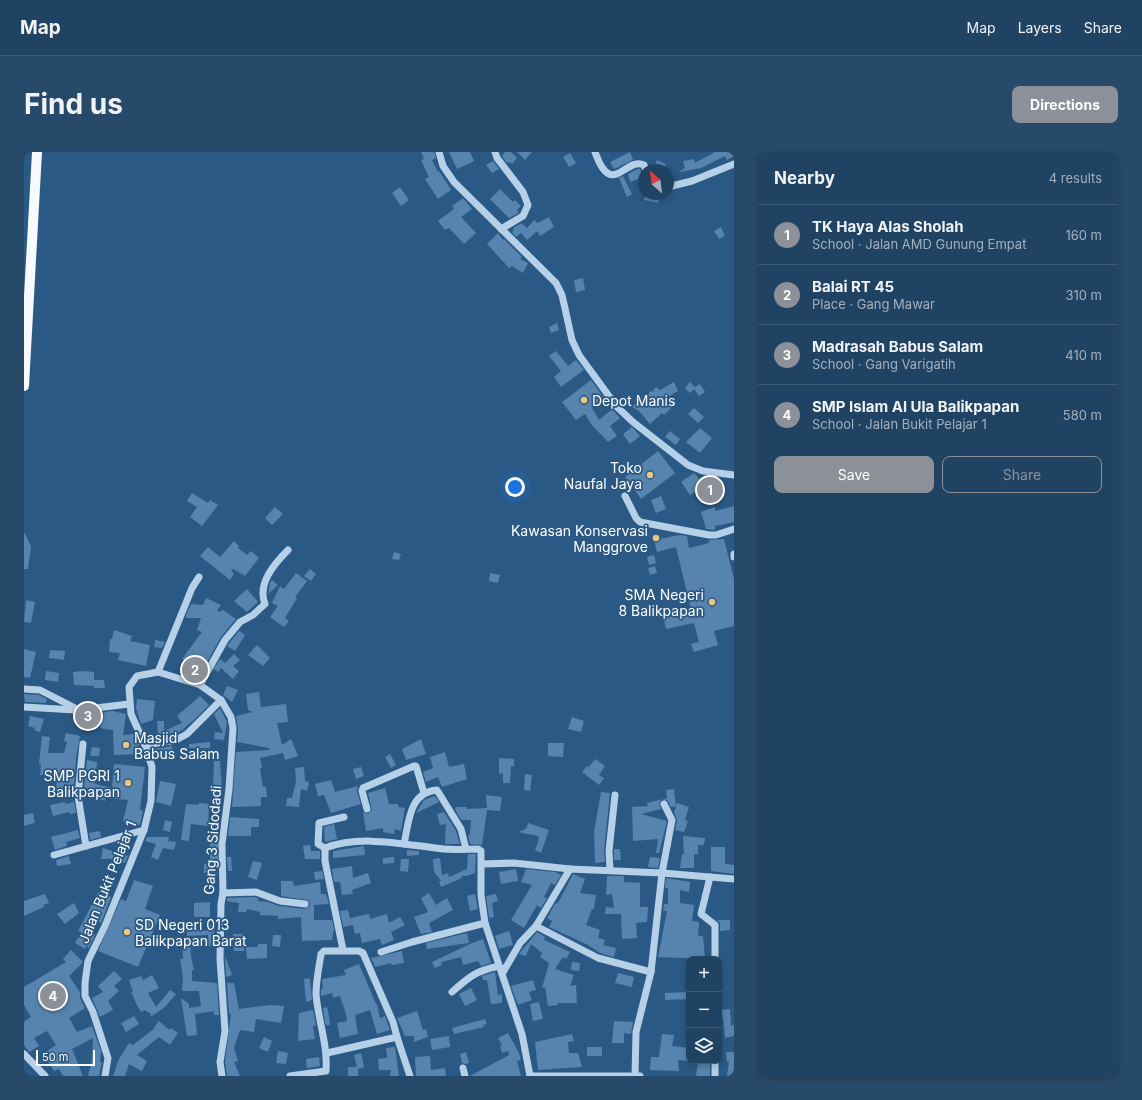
<!DOCTYPE html>
<meta charset="utf-8">
<style>
:root{--surface:#204364;--page:#284a6a;--text:#f1f3f6;--muted:#a2b0bf;--line:#3d5c78;--accent:#8c9099}
body{margin:0;font-family:Inter,sans-serif;background:var(--page);color:var(--text)}
.controls{position:absolute;right:12px;bottom:12px;display:grid;overflow:hidden;border-radius:8px;box-shadow:0 2px 6px #0003}
.controls button{width:36px;height:36px;display:grid;place-items:center;padding:0;border:0;border-bottom:1px solid var(--line);background:var(--surface);color:var(--text);font:20px sans-serif}
.compass{position:absolute;left:614px;top:12px;width:36px;height:36px;border-radius:50%;background:var(--surface);box-shadow:0 2px 6px #0003;rotate:332deg}
.scale{position:absolute;left:12px;bottom:10px;width:59px;box-sizing:border-box;padding-left:4px;border:2px solid #fff;border-top:0;font-size:11px;line-height:14px;white-space:nowrap;color:#fff;-webkit-text-stroke:3px #2b5985;paint-order:stroke}
.you{position:absolute;left:491px;top:335px;width:14px;height:14px;margin:-10px;border:3px solid #fff;border-radius:50%;background:#1a73e8;box-shadow:0 0 0 6px #1a73e833}
.badge{display:grid;place-items:center;width:26px;height:26px;border-radius:50%;background:var(--accent);color:#fff;font-size:13px;font-weight:700}
.pin{position:absolute;translate:-50% -50%;border:2px solid #fff;box-shadow:0 1px 4px #0006}
.list{margin:0;padding:0;list-style:none}
h2{display:flex;justify-content:space-between;align-items:center;height:52px;margin:0;padding:0 16px;font-size:17px}
h2 small{font-size:13px;font-weight:400;color:var(--muted)}
.list li{display:grid;grid-template-columns:26px 1fr auto;gap:12px;align-items:center;box-sizing:border-box;height:60px;padding:0 16px;border-top:1px solid var(--line)}
.list b{display:block;font-size:15px;white-space:nowrap}
.list p{margin:0;font-size:13px;white-space:nowrap;color:var(--muted)}
.list em{font-size:13px;font-style:normal;color:var(--muted)}
.actions{display:flex;gap:8px;padding:12px 16px}
.actions a{flex:1;padding:9px 0;border:1px solid var(--accent);border-radius:8px;text-align:center;font-size:14px;color:var(--accent)}
.actions .main{background:var(--accent);color:#fff}
.icon{flex:none;width:22px;height:22px;fill:none;stroke:currentColor;stroke-width:2;stroke-linecap:round;stroke-linejoin:round}
.map{position:relative;flex:none;width:710px;height:924px;overflow:hidden;border-radius:8px}
header{display:flex;align-items:center;gap:24px;box-sizing:border-box;height:56px;padding:0 20px;background:var(--surface);border-bottom:1px solid var(--line)}
header strong{font-size:19px}
nav{display:flex;gap:22px;margin-inline-start:auto;font-size:14px}
.intro{display:flex;align-items:center;justify-content:space-between;box-sizing:border-box;height:96px;padding:0 24px}
h1{margin:0;font-size:28px}
.button{padding:10px 18px;border-radius:8px;background:var(--accent);color:#fff;font-size:14px;font-weight:700}
main{display:flex;gap:24px;padding:0 24px}
aside{flex:1;background:var(--surface);border-radius:8px;box-shadow:0 2px 6px #0003}
.map>svg:first-child{display:block}
.building{fill:#5784ae}
.lines{fill:none;stroke-linecap:round;stroke-linejoin:round}
.minor{stroke:#b6d0e7;stroke-width:7}
.major{stroke:#f7fafe;stroke-width:10}
.poi-dot{fill:#edc57e;stroke:#2b5985;stroke-width:1.5}
.labels{text-anchor:middle;dominant-baseline:central;stroke-width:3.5;stroke-linejoin:round;paint-order:stroke}
.poi-label{font-size:14px;fill:#fff;stroke:#2b5985;text-anchor:end}
.street-label{font-size:14px;fill:#fff;stroke:#2b5985}
</style>
<header>
<strong>Map</strong>
<nav><a>Map</a><a>Layers</a><a>Share</a></nav>
</header>
<div class="intro"><h1>Find us</h1><a class="button">Directions</a></div>
<main>
<div class="map">
<svg width="710" height="924" viewBox="0 0 710 924">
<rect width="100%" height="100%" fill="#2b5985"/>
<g class="building">
<path d="M397,0H410L412,6L408,8L414,20L415,19L427,38L414,47L401,27L405,25L397,8L400,7Z"/>
<path d="M425,0H446L450,9L433,17Z"/>
<path d="M481,0H487L493,6L488,12L485,10L483,11L478,4Z"/>
<path d="M493,0H508L501,8Z"/>
<path d="M606,0L609,8L590,17L586,10Z"/>
<path d="M691,0H710V4L703,8L701,4L677,16L656,20V19L661,16L659,9L670,7L671,11Z"/>
<path d="M546,1L552,11L545,15L539,5Z"/>
<path d="M633,8L642,12L640,18H629Z"/>
<path d="M469,9L475,17L468,21L462,13Z"/>
<path d="M614,17H616L620,25L606,30L604,22Z"/>
<path d="M599,24L608,42L603,45L595,26Z"/>
<path d="M376,35L385,48L377,54L368,41Z"/>
<path d="M476,37L489,50L491,48L497,54L493,58L495,61L485,66L466,47Z"/>
<path d="M622,42H636L634,51L620,48Z"/>
<path d="M439,46L448,57L437,65L452,81L440,92L425,76L421,78L414,69L430,57L428,54Z"/>
<path d="M525,65L530,75L516,84L513,79L503,88L497,81L492,85L488,80L490,78L489,76L498,71L503,76L510,68L514,71Z"/>
<path d="M697,75L701,84L695,87L690,79Z"/>
<path d="M474,81L479,88L480,87L498,105L496,107L504,111L499,121L488,114L485,116L463,92Z"/>
<path d="M559,126L561,138L552,140L550,128Z"/>
<path d="M533,171L535,178L527,181L525,175Z"/>
<path d="M532,199L544,214L552,208L560,218L537,235L530,225L537,219L525,204Z"/>
<path d="M567,228L580,246L568,256L575,268L588,257L596,266L586,274L593,284L584,290L567,272L561,262L552,268L538,250Z"/>
<path d="M650,230L654,239L642,246L650,253L640,263L638,261L626,272L615,259L608,255L615,247L619,250L626,239L628,240L632,235L636,238Z"/>
<path d="M666,230L671,235L676,232L681,240L675,244L670,237L666,241L661,236Z"/>
<path d="M670,256L680,265L674,271L664,262Z"/>
<path d="M608,275L616,284L606,292L599,282Z"/>
<path d="M676,276L688,286L676,301L662,290Z"/>
<path d="M646,279L656,287L652,293L641,285Z"/>
<path d="M634,299L651,321L617,347L601,325Z"/>
<path d="M670,321L677,329L694,331L692,347L679,346L681,333L666,343L657,330Z"/>
<path d="M168,341L184,351L186,348L194,353L178,374L166,365L173,355L163,349Z"/>
<path d="M637,344L642,357L632,361L627,348Z"/>
<path d="M710,354V370L691,374V378L682,377L677,360L691,355V359Z"/>
<path d="M251,355L259,362L248,373L241,366Z"/>
<path d="M0,380L7,394L4,417H0Z"/>
<path d="M656,383L663,384L665,396L685,391V388L700,387L710,427V474L690,479L694,493L670,500L667,492L675,490L670,471L642,477L639,464L667,457L652,395L633,400L630,388Z"/>
<path d="M210,389L215,394L214,396L223,403L227,399L235,406L221,424L209,417L207,418L210,422L206,428L176,404L184,395L196,405Z"/>
<path d="M370,400L377,402L375,408L368,407Z"/>
<path d="M630,403L632,411L625,413L623,405Z"/>
<path d="M631,414L633,421L626,423L624,416Z"/>
<path d="M286,417L292,422L287,429L280,424Z"/>
<path d="M272,421L283,429L271,445L273,446L261,466L265,469L260,475L246,465L254,454L248,451L256,434L260,437Z"/>
<path d="M466,421L476,423L474,431L465,429Z"/>
<path d="M248,428L254,433L244,442L246,431Z"/>
<path d="M223,437L234,450L223,460L210,449Z"/>
<path d="M182,446L197,453L193,458L196,460L199,458L212,467L197,485L182,512L181,511L171,526L162,522L168,513L158,507L178,480L173,478L177,466H162V463L167,452L179,453Z"/>
<path d="M2,448L11,450L7,471L0,470Z"/>
<path d="M90,478L108,484L106,489L126,493L122,514L94,508L96,501L85,500L86,487H88Z"/>
<path d="M215,479L221,483L211,499L203,494Z"/>
<path d="M131,488L141,490L138,496L130,495Z"/>
<path d="M233,493L246,506L239,514L224,503Z"/>
<path d="M0,497L12,500L6,526L0,525Z"/>
<path d="M26,498L41,499L40,508L25,506Z"/>
<path d="M210,502L216,508L209,514L215,519L209,527L197,516L194,520L190,517L196,507L201,511Z"/>
<path d="M22,519L35,521L34,530L21,528Z"/>
<path d="M59,519L70,520V534L50,533L49,520Z"/>
<path d="M70,528H80L81,536H70Z"/>
<path d="M203,534L214,538L208,550L199,543Z"/>
<path d="M235,540L237,555L262,552L264,570L253,571L258,593L267,587L274,604L261,608L259,601L236,606L238,615L236,617L239,635H242L243,645H237V654L208,655L212,600L245,598V596L213,590L214,576L212,564L229,560L224,558L222,542Z"/>
<path d="M0,542L15,543L23,547L22,551L1,550Z"/>
<path d="M176,544L185,553L171,567L158,578L147,584L139,585V582L134,583L133,569H140V579L158,571L153,564Z"/>
<path d="M113,547L131,549L129,568L117,572L112,556Z"/>
<path d="M196,556L203,570L200,588L190,587L191,580L199,581L190,562Z"/>
<path d="M88,559L102,562L99,583L111,582L115,592V602L90,603L89,578L76,576L80,560Z"/>
<path d="M6,564L20,567L16,580L10,578L11,576L4,574Z"/>
<path d="M548,565L560,569L557,580L544,577Z"/>
<path d="M42,581L56,584L52,606L50,636L45,634V637L32,636L33,623H16L17,612H15L18,584L26,585L24,601H40L43,590L40,589Z"/>
<path d="M397,587L402,602L382,608L378,597Z"/>
<path d="M186,590V596H165V592Z"/>
<path d="M524,591H540L539,605L524,604Z"/>
<path d="M148,594L149,607L141,608L140,602L130,603V597Z"/>
<path d="M68,595L76,596L75,604H66Z"/>
<path d="M421,600L425,615L440,612L443,627L418,635L414,625L402,630L399,620L409,616L406,605Z"/>
<path d="M366,602L372,613L367,616L361,605Z"/>
<path d="M475,606L490,607V614H487L486,631H479V621L475,622Z"/>
<path d="M571,607L581,614L575,623L580,626L575,633L558,620L563,614L565,615Z"/>
<path d="M63,608L73,610L71,632L88,636L90,612L121,615L116,658L119,659L116,673L99,669L104,648L82,646L81,649L68,644L85,640L60,638Z"/>
<path d="M190,609H196L198,638H189Z"/>
<path d="M280,615L281,629L285,630L283,639L277,637L275,655L262,654L263,646H268L272,630L271,616Z"/>
<path d="M337,615L340,624L332,627L329,617Z"/>
<path d="M501,622L508,623L506,639L500,638Z"/>
<path d="M307,628L311,640L334,634L333,640L337,652L307,661L300,643L294,644L291,632Z"/>
<path d="M136,629L152,632L147,654L132,650Z"/>
<path d="M361,636L365,652H374V655L381,656L377,679L371,677L370,682L359,680V676L342,679L339,660L344,662L348,658L344,641Z"/>
<path d="M650,637L652,654L647,655L643,648L638,647L635,651L637,657L617,662L643,669L635,701H632L634,687L609,689L608,655L624,654L623,651L643,646L642,638Z"/>
<path d="M577,640L586,641L580,699L581,710L571,711L570,680Z"/>
<path d="M462,643L478,645L476,659L463,658L458,693L446,692L444,683H446L447,668H437L431,657L432,655H443V657L463,656Z"/>
<path d="M411,644L415,650L392,661L400,648Z"/>
<path d="M41,650V652L50,650L52,661L46,662L45,660L29,664L26,653Z"/>
<path d="M175,651L185,652L184,674L167,672L165,689L157,688L162,652L174,653Z"/>
<path d="M653,651L665,655L661,668L664,669L660,680L651,678L653,668L650,660Z"/>
<path d="M420,660L432,679L436,692H421L422,672L416,673L413,662Z"/>
<path d="M9,661L11,671L0,674V663Z"/>
<path d="M206,665L235,667V675H227V684H204Z"/>
<path d="M141,668L148,670L146,680L139,678Z"/>
<path d="M504,671L525,678L517,701L511,698L515,687L514,684L494,680L502,677Z"/>
<path d="M310,672L313,687L301,690L300,675Z"/>
<path d="M54,678L56,686L42,690L43,694L31,698L27,685Z"/>
<path d="M184,678L195,679L193,721H180V712H186V686H184Z"/>
<path d="M76,679L77,685L66,688L65,681Z"/>
<path d="M659,684L681,686L680,693H674V702H670V716H656L658,702L660,703Z"/>
<path d="M123,685H145L144,689L152,690L150,698L139,696L134,708L127,705L132,692L121,689Z"/>
<path d="M286,693L287,699H296V707H281L279,694Z"/>
<path d="M340,694L341,703L309,706V699Z"/>
<path d="M687,695H701V712L710,713V722L687,719Z"/>
<path d="M79,696L104,704L101,711L89,707H77Z"/>
<path d="M590,697H596L597,708H590Z"/>
<path d="M383,698L395,699V703L383,704Z"/>
<path d="M444,702H452L451,721L443,724H437L438,726L417,735L415,730L417,729L410,720L409,707L416,706L418,723L424,721L425,725L443,717Z"/>
<path d="M45,704L47,712L33,714L32,708Z"/>
<path d="M203,705H207L208,719H204Z"/>
<path d="M370,705V711L359,712V706Z"/>
<path d="M626,705L636,706L634,716L624,715Z"/>
<path d="M377,707H385L384,720L376,719Z"/>
<path d="M229,709L238,711L233,728L224,725Z"/>
<path d="M328,714L329,726L344,721L347,731L328,738L329,742L318,743L316,730H310L308,717Z"/>
<path d="M492,717L494,729L477,732L475,720Z"/>
<path d="M502,717L531,720L537,723L531,733L527,731L520,745L523,746L517,756L513,753L500,776L487,768L508,733L497,730Z"/>
<path d="M298,719L300,727L291,728L290,720Z"/>
<path d="M549,722L561,727L556,741L572,743L570,757H568L562,773L576,778L574,786L581,788L579,793L592,796L590,805L576,801L564,793L525,775L528,769L523,766L531,752L534,751Z"/>
<path d="M583,724H600V730L616,731V755H624L623,770L612,771L613,786L598,787L597,762H581L582,755L590,756L588,742L582,743Z"/>
<path d="M642,726L666,730L665,740L656,738V751L670,753L668,769L675,770L674,784H679L681,807L634,805L643,759H639L640,752H644V736H641Z"/>
<path d="M110,728L129,734L121,757L136,763L114,815L74,799L97,747L102,749Z"/>
<path d="M257,729H269L270,734L296,730L297,742H302L305,752L290,753V768H308L310,777L308,788L278,789L277,765L254,767V764L236,763V760L223,757L222,760H214L215,751L203,749V746L231,745L234,746V749L244,750L255,754L280,757L285,755L286,752L284,748L257,744Z"/>
<path d="M75,739L87,745L77,771L70,768L64,779L71,783L65,796L62,794L61,797L51,791L57,780L54,779Z"/>
<path d="M405,741L412,753L423,746L429,758L405,771L408,780L397,782L390,765L404,760L397,746Z"/>
<path d="M21,742L25,751L19,753L20,755L0,764V749Z"/>
<path d="M451,742L454,757L446,759L443,744Z"/>
<path d="M472,742L474,749L468,751L470,765L465,766L462,744Z"/>
<path d="M186,750V765H170V751Z"/>
<path d="M50,751L55,761L41,772L33,762Z"/>
<path d="M324,758L326,766L345,762L346,767L363,762L365,771L376,765L381,773L367,780L370,788L358,793L356,787L338,791L336,781L331,782L329,773L319,775L316,759Z"/>
<path d="M693,768H706V778L696,779V771Z"/>
<path d="M184,773H190L191,793L184,794V783L163,784V777L184,779Z"/>
<path d="M485,779L489,793L475,797L471,784Z"/>
<path d="M513,780L521,785L520,788L546,800L542,807L539,805L531,817L550,823L546,834L552,833L553,851H534V853L524,854L521,835L518,836L525,811L516,805L518,801L507,792L502,804L495,802Z"/>
<path d="M443,781L445,791L403,797L402,791Z"/>
<path d="M209,782H219L220,799H210Z"/>
<path d="M249,783H257L256,795L248,794Z"/>
<path d="M158,785H166L167,805L170,818H168V829L193,831L195,863H190V859L171,862L173,883L163,884L157,846L165,852V856L177,854L175,839H158L159,825L156,807H159Z"/>
<path d="M459,787L467,811L457,814L454,809L439,813L437,805L417,810L418,813L411,816L408,810L446,792Z"/>
<path d="M234,792H243V806L223,807L222,795H234Z"/>
<path d="M47,798L59,810L45,824L56,840V846L61,856L45,866L53,880L68,874L77,899L76,910H78L75,924H64L68,908L69,886L48,897L59,924H39L35,917L30,919L19,902L32,893L23,879L10,886L15,894L5,900L0,893V870L7,865L0,853V835L42,810L39,807Z"/>
<path d="M378,799L380,811L368,813L367,811L351,815L347,806Z"/>
<path d="M201,804L208,823L202,825L201,807Z"/>
<path d="M548,810L556,811L555,819L547,818Z"/>
<path d="M335,812L352,852H353L356,866L361,864L366,878L353,882L346,858L331,863L334,882L316,886L313,871L323,869L322,862L316,844L309,846L308,841L297,844V837H299L298,827L322,823L320,818Z"/>
<path d="M90,819L98,827L90,834L95,839L84,849L89,858L76,865L68,846L79,840L74,834Z"/>
<path d="M471,820L474,843L478,842V851L467,852L463,828H459L458,824Z"/>
<path d="M594,821L610,825L608,835L591,831Z"/>
<path d="M128,823L135,836L124,841L132,855L146,838L152,842L140,856L126,865L127,862L121,858L117,860L113,853L107,840H109L105,828L117,824L119,828Z"/>
<path d="M286,826L288,848L282,850L280,827Z"/>
<path d="M509,828L512,838L505,840L508,848L494,853L487,834Z"/>
<path d="M203,831H210L215,857L246,853L260,854L257,871L232,867L230,880L216,878L210,896L214,909L210,910L216,924H203L201,910L207,862H205Z"/>
<path d="M447,836L453,848L441,854L435,842Z"/>
<path d="M665,840V847L641,848V841Z"/>
<path d="M515,850L519,867L509,869L506,852Z"/>
<path d="M303,855L305,864L306,873H302L301,870L299,856Z"/>
<path d="M706,857L707,874L710,873V884L701,886L699,865H696L695,858Z"/>
<path d="M289,858L292,874H289L291,887L274,889L275,861Z"/>
<path d="M393,859L399,878L402,877L404,885L390,890V884H381L373,866Z"/>
<path d="M110,864L115,872L102,880L97,871Z"/>
<path d="M461,867L463,872L459,873L460,875L430,882L428,876Z"/>
<path d="M135,869L145,878L147,876L154,881L146,893L135,885L113,903L123,909L118,919L105,912L101,924H89L95,907L105,891L109,893L131,876L130,875Z"/>
<path d="M590,869L609,870L607,882L600,881V891H588Z"/>
<path d="M484,881L495,901L497,908L493,909L497,924H446L485,903L484,899L478,901L476,894L478,893L474,886Z"/>
<path d="M548,882L550,889L544,890L545,901H554L558,915L514,918L511,890Z"/>
<path d="M638,882L650,883L648,894L665,896V909L654,908L655,919L626,918L627,905H635Z"/>
<path d="M425,884L426,895L408,898L406,887Z"/>
<path d="M240,885L248,889L244,900L235,896Z"/>
<path d="M371,895L375,924H366L367,918H355L354,907L363,906L362,896Z"/>
<rect x="563" y="895" width="15" height="9"/>
<path d="M254,899L264,901L262,912L252,911Z"/>
<path d="M442,900L445,911L441,912L438,911L436,902Z"/>
<path d="M702,900H710V924H703L705,909L703,910Z"/>
<path d="M337,901L340,915L334,917V924H324V915H333L330,903Z"/>
<path d="M406,904L407,918L421,916L422,924H392L391,905Z"/>
<path d="M295,905L296,914L283,916L282,907Z"/>
<path d="M674,909H686V924H672Z"/>
</g>
<g class="lines">
<g class="minor">
<path d="M415,0L419,14L430,30L532,131L538,143L548,188L555,203L593,255L609,270L664,313L679,319L710,323"/>
<path d="M471,0L473,6L499,40L504,53L499,64L477,77"/>
<path d="M571,0C588,48 601,4 620,13L622,18"/>
<path d="M644,35L668,29L710,12"/>
<path d="M601,344L612,366L616,370L685,383H692L710,377"/>
<path d="M710,402V405"/>
<path d="M134,520L168,436L175,425"/>
<path d="M176,533L201,488L216,470L229,463L241,452C233,432 250,412 264,398"/>
<path d="M0,537L16,538L55,558L105,552"/>
<path d="M0,555L51,558"/>
<path d="M59,592L54,644L62,694"/>
<path d="M121,593L152,588L163,582L197,548"/>
<path d="M343,657L338,639L339,636L390,614H392L400,641"/>
<path d="M380,692C385,670 385,640 413,638L437,677L442,697"/>
<path d="M301,696L294,692L295,671L320,665"/>
<path d="M30,703L120,678"/>
<path d="M458,712L490,711L546,717"/>
<path d="M586,718L585,699L591,643"/>
<path d="M686,725L677,762L691,773V807"/>
<path d="M199,741L232,740L256,749L281,752"/>
<path d="M512,774L574,806L627,820"/>
<path d="M319,798L301,709V696C338,682 381,693 420,697C431,698 442,697 454,697L457,699V743L461,771L498,882L506,924"/>
<path d="M357,800L388,790L461,771"/>
<path d="M478,822L496,791L512,774L546,717L638,721L710,727"/>
<path d="M428,840C446,824 452,819 475,814"/>
<path d="M303,901L373,885L386,924"/>
<path d="M0,902L21,924"/>
<path d="M691,909V924"/>
<path d="M439,916L441,924"/>
<path d="M81,924L84,906L69,860L61,844V831L64,809L81,774L120,678L127,649L128,615L121,593L107,562L105,535L113,524L134,520L176,533L197,548L207,565L209,576L205,637L198,692L199,741L197,752L196,807L201,879L196,910L198,924"/>
<path d="M266,924L302,919C304,893 294,868 292,842C292,829 295,815 297,802L300,799H335L339,801L369,870L373,885"/>
<path d="M506,924H616"/>
<path d="M611,924L612,880L627,820L638,721L648,668L640,652"/>
</g>
<path class="major" d="M0,234L13,0"/>
</g>
<g class="poi-dot">
<circle cx="560" cy="248" r="4"/>
<circle cx="626" cy="323" r="4"/>
<circle cx="632" cy="386" r="4"/>
<circle cx="688" cy="450" r="4"/>
<circle cx="102" cy="593" r="4"/>
<circle cx="104" cy="631" r="4"/>
<circle cx="103" cy="780" r="4"/>
</g>
<g class="labels">
<g class="poi-label">
<text x="568" y="248" text-anchor="start">Depot Manis</text>
<text x="618" y="315">Toko<tspan x="618" dy="16">Naufal Jaya</tspan></text>
<text x="624" y="378">Kawasan Konservasi<tspan x="624" dy="16">Manggrove</tspan></text>
<text x="680" y="442">SMA Negeri<tspan x="680" dy="16">8 Balikpapan</tspan></text>
<text x="110" y="585" text-anchor="start">Masjid<tspan x="110" dy="16">Babus Salam</tspan></text>
<text x="96" y="623">SMP PGRI 1<tspan x="96" dy="16">Balikpapan</tspan></text>
<text x="111" y="772" text-anchor="start">SD Negeri 013<tspan x="111" dy="16">Balikpapan Barat</tspan></text>
</g>
<g class="street-label">
<text transform="translate(188 688) rotate(-86)">Gang 3 Sidodadi</text>
<text transform="translate(83 730) rotate(-68)">Jalan Bukit Pelajar 1</text>
</g>
</g>
</svg>
<div class="controls">
<button>+</button>
<button>−</button>
<button><svg class="icon" aria-label="layers" viewBox="0 0 24 24"><path d="M12 4l9 5-9 5-9-5zM3 14l9 5 9-5"/></svg></button>
</div>
<svg class="compass" viewBox="-18 -18 36 36"><path d="M0-13l5 13h-10z" fill="#e53935"/><path d="M0 13l5-13h-10z" fill="#a2b0bf"/></svg>
<div class="scale">50 m</div>
<div class="you"></div>
<div class="pin badge" style="left:686px;top:338px">1</div>
<div class="pin badge" style="left:171px;top:518px">2</div>
<div class="pin badge" style="left:64px;top:564px">3</div>
<div class="pin badge" style="left:29px;top:844px">4</div>
</div>
<aside>
<h2>Nearby<small>4 results</small></h2>
<ul class="list">
<li><span class="badge">1</span><div><b>TK Haya Alas Sholah</b><p>School · Jalan AMD Gunung Empat</p></div><em>160 m</em></li>
<li><span class="badge">2</span><div><b>Balai RT 45</b><p>Place · Gang Mawar</p></div><em>310 m</em></li>
<li><span class="badge">3</span><div><b>Madrasah Babus Salam</b><p>School · Gang Varigatih</p></div><em>410 m</em></li>
<li><span class="badge">4</span><div><b>SMP Islam Al Ula Balikpapan</b><p>School · Jalan Bukit Pelajar 1</p></div><em>580 m</em></li>
</ul>
<div class="actions"><a class="main">Save</a><a>Share</a></div>
</aside>
</main>
